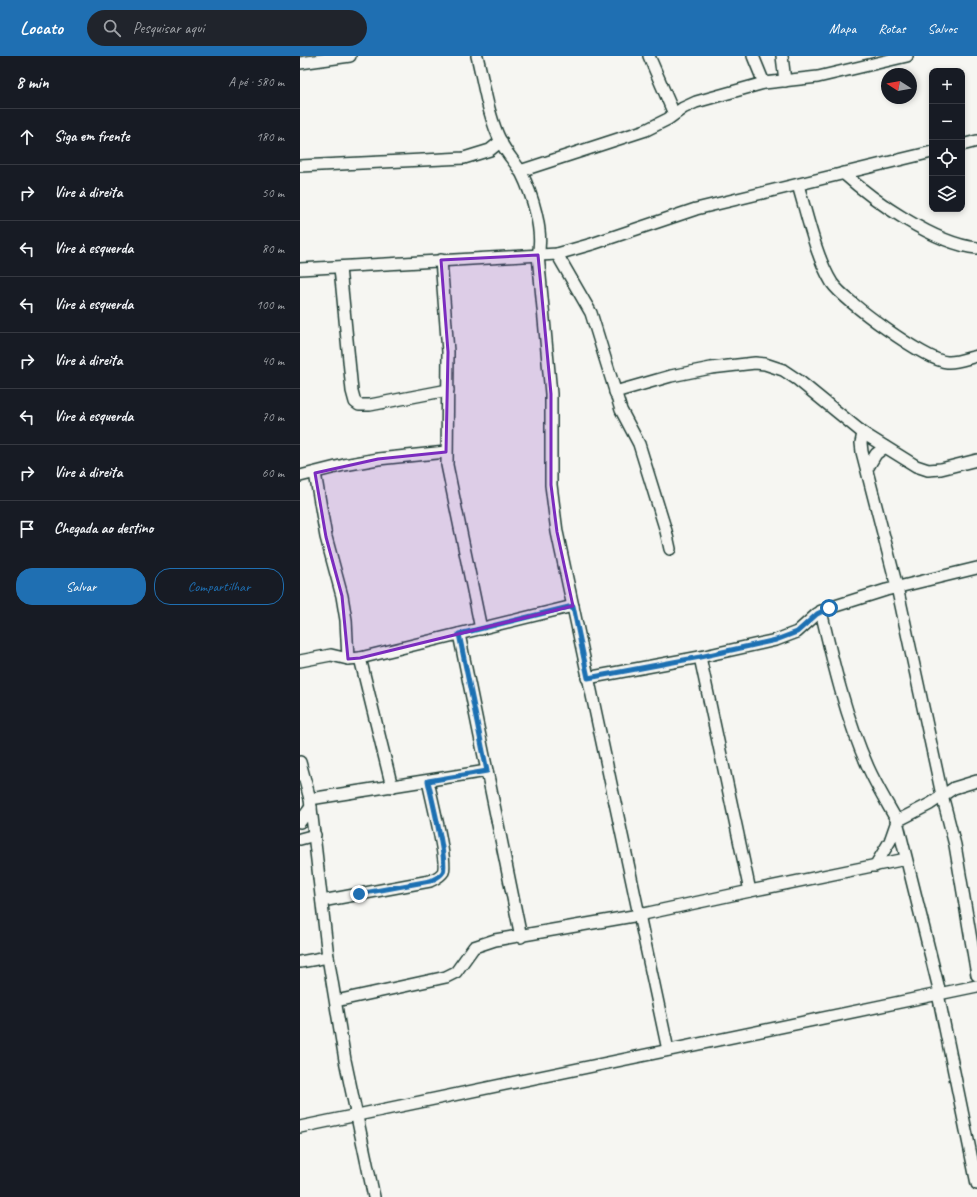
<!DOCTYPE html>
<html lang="pt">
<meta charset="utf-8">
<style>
:root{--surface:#171b24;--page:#20242c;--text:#f1f3f6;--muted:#9ea1a6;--line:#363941;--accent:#1f6fb2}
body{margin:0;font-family:Caveat,sans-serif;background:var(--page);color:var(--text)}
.controls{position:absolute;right:12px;top:12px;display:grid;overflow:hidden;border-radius:8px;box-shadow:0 2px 6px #0003}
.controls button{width:36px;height:36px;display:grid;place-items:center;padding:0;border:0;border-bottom:1px solid var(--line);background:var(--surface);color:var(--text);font:20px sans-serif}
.compass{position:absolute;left:581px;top:12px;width:36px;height:36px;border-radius:50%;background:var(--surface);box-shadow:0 2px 6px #0003;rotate:281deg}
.stop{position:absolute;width:12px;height:12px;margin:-9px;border:3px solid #1f6fb2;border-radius:50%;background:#fff}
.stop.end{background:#1f6fb2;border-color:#fff;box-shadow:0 1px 4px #0008}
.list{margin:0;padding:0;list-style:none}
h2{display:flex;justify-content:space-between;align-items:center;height:52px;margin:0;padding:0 16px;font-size:17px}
h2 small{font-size:13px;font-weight:400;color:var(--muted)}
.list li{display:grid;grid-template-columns:26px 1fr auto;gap:12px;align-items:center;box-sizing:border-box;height:56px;padding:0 16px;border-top:1px solid var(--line)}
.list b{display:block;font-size:15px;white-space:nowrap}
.list em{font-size:13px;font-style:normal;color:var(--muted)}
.actions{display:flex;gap:8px;padding:12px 16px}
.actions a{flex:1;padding:9px 0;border:1px solid var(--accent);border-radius:16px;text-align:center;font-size:14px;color:var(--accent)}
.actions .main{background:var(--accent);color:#fff}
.icon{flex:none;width:22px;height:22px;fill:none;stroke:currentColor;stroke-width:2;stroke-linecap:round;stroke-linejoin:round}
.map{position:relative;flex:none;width:677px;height:1141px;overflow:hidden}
header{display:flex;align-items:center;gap:24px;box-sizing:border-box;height:56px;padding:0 20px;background:var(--accent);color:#fff}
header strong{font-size:19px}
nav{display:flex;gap:22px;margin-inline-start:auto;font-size:14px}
.search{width:280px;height:36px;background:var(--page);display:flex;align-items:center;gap:10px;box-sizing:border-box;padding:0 14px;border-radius:22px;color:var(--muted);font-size:15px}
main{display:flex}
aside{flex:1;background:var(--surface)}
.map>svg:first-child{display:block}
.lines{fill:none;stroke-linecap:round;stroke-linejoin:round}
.minor-casing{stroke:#1f3d34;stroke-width:14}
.minor{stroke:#f6f6f2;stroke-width:11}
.route{stroke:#1f6fb2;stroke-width:5}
.marked{fill:#7b2cbf;fill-opacity:0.2;stroke:#7b2cbf;stroke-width:3;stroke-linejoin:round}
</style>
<header>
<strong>Locato</strong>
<div class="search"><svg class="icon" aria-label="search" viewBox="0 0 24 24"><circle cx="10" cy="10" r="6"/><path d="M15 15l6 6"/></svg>Pesquisar aqui</div>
<nav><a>Mapa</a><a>Rotas</a><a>Salvos</a></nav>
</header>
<main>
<aside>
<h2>8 min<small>A pé · 580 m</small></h2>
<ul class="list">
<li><svg class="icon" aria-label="ahead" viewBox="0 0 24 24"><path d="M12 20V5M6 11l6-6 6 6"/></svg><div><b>Siga em frente</b></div><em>180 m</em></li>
<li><svg class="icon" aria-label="right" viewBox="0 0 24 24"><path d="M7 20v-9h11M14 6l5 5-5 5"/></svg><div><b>Vire à direita</b></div><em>50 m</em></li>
<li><svg class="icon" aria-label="left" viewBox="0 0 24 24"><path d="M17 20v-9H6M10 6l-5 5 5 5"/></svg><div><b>Vire à esquerda</b></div><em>80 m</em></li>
<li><svg class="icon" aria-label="left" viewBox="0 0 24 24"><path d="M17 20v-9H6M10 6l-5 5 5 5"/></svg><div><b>Vire à esquerda</b></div><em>100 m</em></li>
<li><svg class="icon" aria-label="right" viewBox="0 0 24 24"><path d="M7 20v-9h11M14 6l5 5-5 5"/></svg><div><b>Vire à direita</b></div><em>40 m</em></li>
<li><svg class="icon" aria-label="left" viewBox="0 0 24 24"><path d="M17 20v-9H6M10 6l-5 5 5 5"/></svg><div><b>Vire à esquerda</b></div><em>70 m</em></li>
<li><svg class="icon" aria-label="right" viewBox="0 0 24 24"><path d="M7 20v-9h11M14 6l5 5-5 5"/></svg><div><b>Vire à direita</b></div><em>60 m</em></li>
<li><svg class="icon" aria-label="arrive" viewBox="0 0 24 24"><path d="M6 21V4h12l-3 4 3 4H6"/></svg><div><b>Chegada ao destino</b></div></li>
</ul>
<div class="actions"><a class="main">Salvar</a><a>Compartilhar</a></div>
</aside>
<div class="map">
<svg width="677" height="1141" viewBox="0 0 677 1141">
<rect width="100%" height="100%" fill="#f6f6f2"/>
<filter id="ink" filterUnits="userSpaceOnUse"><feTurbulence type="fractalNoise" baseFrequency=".025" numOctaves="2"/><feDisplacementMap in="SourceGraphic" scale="8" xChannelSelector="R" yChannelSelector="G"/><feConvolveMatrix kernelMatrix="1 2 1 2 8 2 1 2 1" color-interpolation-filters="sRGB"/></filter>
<g filter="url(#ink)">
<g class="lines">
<defs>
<g id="minor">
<path d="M177,0C184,28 188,60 201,86C206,97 215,106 221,116C232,138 244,175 238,199L251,338V429L257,476L368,994"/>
<path d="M349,0L374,58"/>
<path d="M453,0L464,27"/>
<path d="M482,0L485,25"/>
<path d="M0,7L50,0"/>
<path d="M662,89L677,85"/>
<path d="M0,110L164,102L190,94L201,85"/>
<path d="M220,115L346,74L368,63L383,52L396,46L464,27L518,21L607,0"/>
<path d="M543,117C574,145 635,188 677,192"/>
<path d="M498,129C507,159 516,201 532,227C544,245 626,305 647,306C656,307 668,302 677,300"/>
<path d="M257,198L291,257L321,354L339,388L366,475L370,493"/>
<path d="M141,204L148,296L147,409L181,573"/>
<path d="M40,212L52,335L55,346L59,349H70L148,334"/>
<path d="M0,213L257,198L292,188L396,153L632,96"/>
<path d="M315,336L371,320L411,312L455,307L465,308L483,314L498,324L563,377L616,410L628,414L641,413L677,404"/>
<path d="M563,377L561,387L562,396L597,531L642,739L655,789L677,919"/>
<path d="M567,413L576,398L585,391"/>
<path d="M15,417L26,481L42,540L46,564L48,603"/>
<path d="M0,420L44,409L78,403L146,396"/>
<path d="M521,555C533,607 546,662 568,711C576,729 587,747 597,765L590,785L575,810"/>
<path d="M159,578L221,881"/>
<path d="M400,601L450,835"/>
<path d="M60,602L92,731"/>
<path d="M0,605L31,599L48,603L60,602L273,550"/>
<path d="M287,622L400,601L476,584L497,576L517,558L529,552L586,534L677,512"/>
<path d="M0,706L10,743L28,901L45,1004L74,1141"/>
<path d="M10,743L187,715"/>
<path d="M0,766L11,751"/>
<path d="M0,783L15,779"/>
<path d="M22,845L130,825C134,823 140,821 143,816C148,806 131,740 128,725"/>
<path d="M0,906L28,901"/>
<path d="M640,937L597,765L630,748L654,732L677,725"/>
<path d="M638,938L677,1128"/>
<path d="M36,945L146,921L156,916L174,891L195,884L339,859L450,835L606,803"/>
<path d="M0,1071L677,930"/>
</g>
</defs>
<use href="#minor" class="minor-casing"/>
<use href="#minor" class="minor"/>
</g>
</g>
<g class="lines" filter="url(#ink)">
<path class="route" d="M59,838L130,825C134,823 140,821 143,816C148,806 131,740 128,725L187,715L159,578L273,550L288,622L400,601L476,584L497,576L517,558L529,552"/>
</g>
<path class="marked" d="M238,199L251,338V429L257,476L273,550L60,602L48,603L42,540L26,481L15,417L78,403L146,396L148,296L141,204Z"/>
</svg>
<div class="controls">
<button>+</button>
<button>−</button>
<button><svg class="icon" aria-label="locate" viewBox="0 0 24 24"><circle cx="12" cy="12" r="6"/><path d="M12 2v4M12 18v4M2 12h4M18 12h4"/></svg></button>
<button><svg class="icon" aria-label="layers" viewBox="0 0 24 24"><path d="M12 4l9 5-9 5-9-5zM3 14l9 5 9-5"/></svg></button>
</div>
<svg class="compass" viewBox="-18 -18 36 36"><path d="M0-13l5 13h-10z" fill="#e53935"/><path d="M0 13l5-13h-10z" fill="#9ea1a6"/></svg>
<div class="stop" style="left:529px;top:552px"></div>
<div class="stop end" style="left:59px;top:838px"></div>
</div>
</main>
